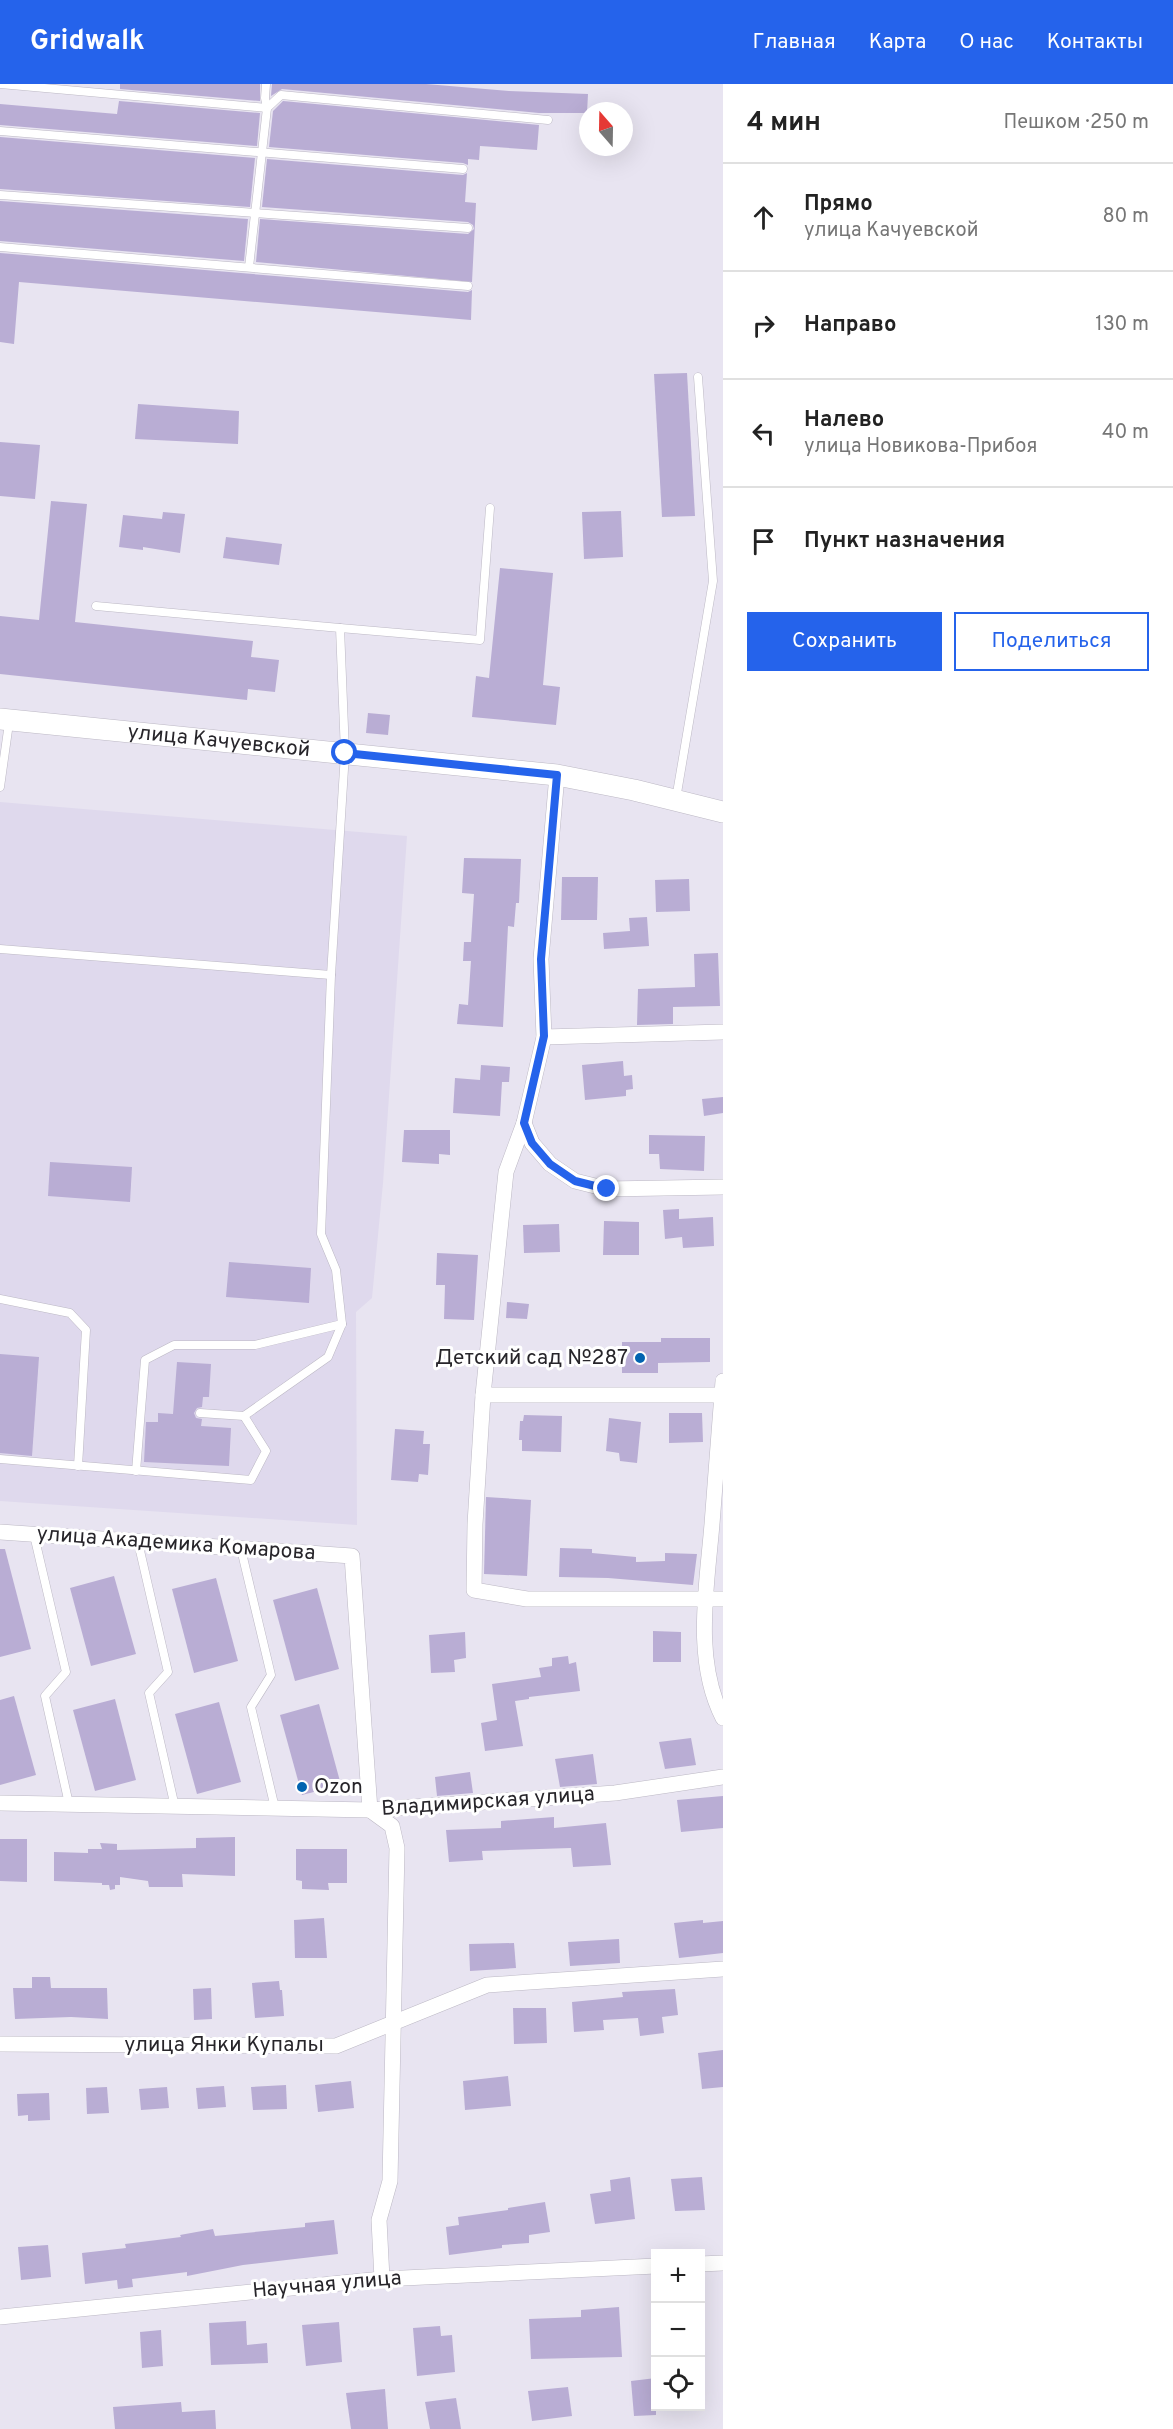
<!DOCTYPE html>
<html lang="ru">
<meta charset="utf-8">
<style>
:root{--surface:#fff;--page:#f6f6f6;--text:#222;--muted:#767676;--line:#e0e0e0;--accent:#2563eb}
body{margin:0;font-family:Overpass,sans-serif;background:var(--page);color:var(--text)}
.controls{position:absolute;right:18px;bottom:18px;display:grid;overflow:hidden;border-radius:0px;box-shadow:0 6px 24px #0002}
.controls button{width:54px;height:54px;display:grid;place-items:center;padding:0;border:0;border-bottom:2px solid var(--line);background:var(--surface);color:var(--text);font:30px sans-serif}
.compass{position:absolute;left:579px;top:18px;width:54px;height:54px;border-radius:50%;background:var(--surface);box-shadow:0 6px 24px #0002;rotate:340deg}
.stop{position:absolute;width:18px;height:18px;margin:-14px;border:4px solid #2563eb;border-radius:50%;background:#fff}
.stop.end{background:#2563eb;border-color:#fff;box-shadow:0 2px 6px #0008}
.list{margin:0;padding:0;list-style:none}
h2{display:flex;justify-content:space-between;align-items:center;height:78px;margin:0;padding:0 24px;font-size:26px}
h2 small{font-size:20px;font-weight:400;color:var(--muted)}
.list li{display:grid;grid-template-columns:39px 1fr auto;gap:18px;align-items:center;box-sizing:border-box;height:108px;padding:0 24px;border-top:2px solid var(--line)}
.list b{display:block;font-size:22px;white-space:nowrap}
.list p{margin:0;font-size:20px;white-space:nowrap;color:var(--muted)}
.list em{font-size:20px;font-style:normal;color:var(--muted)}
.actions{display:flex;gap:12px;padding:18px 24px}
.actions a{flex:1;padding:14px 0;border:2px solid var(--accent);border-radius:0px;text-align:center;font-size:21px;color:var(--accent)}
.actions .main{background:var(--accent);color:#fff}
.icon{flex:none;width:33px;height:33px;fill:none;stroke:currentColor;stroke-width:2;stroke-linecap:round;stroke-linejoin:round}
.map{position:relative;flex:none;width:723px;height:2345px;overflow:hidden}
header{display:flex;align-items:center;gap:36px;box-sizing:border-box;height:84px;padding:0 30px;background:var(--accent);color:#fff}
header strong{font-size:28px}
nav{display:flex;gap:33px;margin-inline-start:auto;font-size:21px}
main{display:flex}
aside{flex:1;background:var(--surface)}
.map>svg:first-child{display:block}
.built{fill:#dfd9ed}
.building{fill:#b9add4}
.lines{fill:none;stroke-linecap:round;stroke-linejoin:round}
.lane-casing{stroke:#bcb8c4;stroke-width:9}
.street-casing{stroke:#bcb8c4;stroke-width:16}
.secondary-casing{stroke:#bcb8c4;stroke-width:22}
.lane{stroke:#fff;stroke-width:8}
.street{stroke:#fff;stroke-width:15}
.secondary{stroke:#fff;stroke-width:21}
.route{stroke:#2563eb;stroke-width:8}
.poi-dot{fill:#0163b0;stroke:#fff;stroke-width:2}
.labels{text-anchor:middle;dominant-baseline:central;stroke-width:6;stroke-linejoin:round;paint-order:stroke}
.street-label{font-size:21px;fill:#27252a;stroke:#fff}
.poi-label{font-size:21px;fill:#27252a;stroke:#fff;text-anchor:end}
</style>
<header>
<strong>Gridwalk</strong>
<nav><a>Главная</a><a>Карта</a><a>О нас</a><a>Контакты</a></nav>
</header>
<main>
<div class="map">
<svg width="723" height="2345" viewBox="0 0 723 2345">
<rect width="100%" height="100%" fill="#e8e4f1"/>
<path class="built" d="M0,718L407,752L383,1099L372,1214L356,1228L357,1441L0,1417Z"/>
<g class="building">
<path d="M120,0H260V17L120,5Z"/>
<path d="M272,0H426L509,7L588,10L587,29H539L282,5L271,12Z"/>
<path d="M119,17L260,29L257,62L0,41V20L117,30Z"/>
<path d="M283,17L539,41L537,66L480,62L479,76L468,75V81L463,79L269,63L273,27Z"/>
<path d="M0,53L255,74L250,123L0,105Z"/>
<path d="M267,75L463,91L467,89L465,118L476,119L472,198L256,178L260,135L468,150L474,145L473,141L468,138L262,123Z"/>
<path d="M0,117L248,135L244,177L0,157Z"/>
<path d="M0,169L468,208L472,206L471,236L19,198L14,260L0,258Z"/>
<path d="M687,289L695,432L662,433L654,290Z"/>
<path d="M138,320L239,327L238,360L135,355Z"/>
<path d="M0,358L40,361L35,415L0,412Z"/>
<path d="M51,417L87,420L75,538L253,557L251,573L279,576L275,608L248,605L247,616L0,590V532L39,536Z"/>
<path d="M621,427L623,473L584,475L582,428Z"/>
<path d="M163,428L185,430L180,469L143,463V466L119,463L123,431L162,435Z"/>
<path d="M226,453L282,460L279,481L223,474Z"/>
<path d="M500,484L553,489L543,601L560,603L556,641L472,633L476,592L489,594Z"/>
<path d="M368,629L390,631L388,651L366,649Z"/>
<path d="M464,774L521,775L519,819H516L514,843L508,842L503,943L457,940L459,920L468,921L471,877H463L464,858H471L474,810L462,809Z"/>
<path d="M562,793H598L597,836H561Z"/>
<path d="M689,795L690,827L656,828L655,796Z"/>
<path d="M647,833L649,862L604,865L603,849L630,847L629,834Z"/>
<path d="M718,869L720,922L673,923V940L637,941L638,905L695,903L694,870Z"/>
<path d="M623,977L624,992L632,991L633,1005L626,1006V1012L585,1016L582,981Z"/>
<path d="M481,981L510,983L509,998H502L500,1032L453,1029L455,994L480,996Z"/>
<path d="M723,1013V1029L704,1032L702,1015Z"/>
<path d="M404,1046H450V1071L439,1070V1080L402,1078Z"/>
<path d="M649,1051L705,1052L704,1087L660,1085L659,1070H649Z"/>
<path d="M50,1078L132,1083L130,1118L48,1112Z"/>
<path d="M679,1125V1135L713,1133L714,1162L683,1164L682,1153L665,1155L663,1126Z"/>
<path d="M604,1137L639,1138V1171H603Z"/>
<path d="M559,1140L560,1168L524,1169L523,1141Z"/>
<path d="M437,1169L478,1171L474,1236L444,1235L445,1201H436Z"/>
<path d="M229,1178L311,1184L309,1219L226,1213Z"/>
<path d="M507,1218L529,1220L527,1235L506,1234Z"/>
<path d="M661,1254H710V1278L658,1279V1289H622V1258H661Z"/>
<path d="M0,1270L39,1273L32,1372L0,1369Z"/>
<path d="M177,1278L211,1280L209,1313H203L202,1323L197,1324L194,1329L196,1334L202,1335L201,1342L231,1344L229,1382L144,1378L146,1338H158V1329L173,1330Z"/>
<path d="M669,1329H702L703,1358L669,1359Z"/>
<path d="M524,1331L562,1332L561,1368L522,1367V1356H519L520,1337H523Z"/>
<path d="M609,1334L641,1338L637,1379L620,1377L619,1369L606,1367Z"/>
<path d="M395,1345L424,1347L423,1360H430L428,1391L419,1390L418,1398L391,1396Z"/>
<path d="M486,1413L531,1416L527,1492L484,1490Z"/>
<path d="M560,1464L592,1465V1469L636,1473V1478L665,1477V1469L697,1470L693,1501L608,1494L559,1493Z"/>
<path d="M0,1465H5L31,1565L0,1573Z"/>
<path d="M114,1492L136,1570L91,1582L70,1504Z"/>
<path d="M216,1494L238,1577L194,1589L172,1505Z"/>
<path d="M317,1504L339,1585L295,1597L273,1516Z"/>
<path d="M653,1547L681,1548V1578H653Z"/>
<path d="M465,1548L466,1574L454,1576L455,1588L431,1589L429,1551Z"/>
<path d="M568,1572L569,1580L576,1578L580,1607L529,1613V1615L515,1617L523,1662L485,1667L481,1639L497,1636L492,1600L541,1593L539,1584L552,1582V1574Z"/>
<path d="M14,1612L36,1691L0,1701V1616Z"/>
<path d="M115,1615L136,1696L95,1707L73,1626Z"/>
<path d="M219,1618L241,1698L197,1710L175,1630Z"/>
<path d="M319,1620L341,1701L302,1711L280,1631Z"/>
<path d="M691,1654L696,1681L665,1685L659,1658Z"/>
<path d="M593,1670L597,1700L560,1703L555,1675Z"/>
<path d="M470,1688L473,1709L437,1712L435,1693Z"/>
<path d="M723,1712V1744L681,1748L677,1716Z"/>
<path d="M554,1733V1744L606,1739L611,1781L573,1783L571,1764L482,1767L483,1776L449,1778L446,1746L501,1744V1737Z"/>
<path d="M235,1753V1792L182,1790L183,1803H149L148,1797L120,1793V1801H115V1805L110,1806L109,1801H102V1799L54,1797V1768L88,1769V1765H102L100,1759L117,1760V1766L196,1764V1754Z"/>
<path d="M0,1755H27V1798L0,1797Z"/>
<path d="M296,1765H347V1799H328L329,1806L302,1805V1797L296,1796Z"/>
<path d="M324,1834L327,1874H295L294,1836Z"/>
<path d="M703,1836V1839L723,1837V1869L679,1874L674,1839Z"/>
<path d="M619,1855L620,1879L570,1882L568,1858Z"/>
<path d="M514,1859L516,1884L470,1887L469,1860Z"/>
<path d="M32,1893H50L51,1904H107L108,1935L71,1933L15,1935L13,1904H32Z"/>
<path d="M279,1897L280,1906H282L284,1932L255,1934L252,1899Z"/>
<path d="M211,1904L212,1935L194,1936L193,1905Z"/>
<path d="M675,1905L678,1931L662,1933L664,1949L640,1952L638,1934L603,1936L604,1946L574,1948L572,1918L623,1913L622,1908Z"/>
<path d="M513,1924H546L547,1959L514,1960Z"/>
<path d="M723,1966V2003L702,2005L698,1969Z"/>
<path d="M508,1992L511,2022L465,2026L463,1997Z"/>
<path d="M351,1997L354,2024L318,2028L315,2001Z"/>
<path d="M286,2001L287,2025L253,2026L251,2003Z"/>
<path d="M224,2002L226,2023L198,2025L196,2004Z"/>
<path d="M107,2003L109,2029L87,2030L86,2004Z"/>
<path d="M167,2003L169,2024L141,2026L139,2005Z"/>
<path d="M49,2009L50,2036L28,2037V2031L18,2032L17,2010Z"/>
<path d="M630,2093L635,2135L595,2140L590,2110L611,2107L610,2096Z"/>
<path d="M702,2093L705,2126L675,2127L671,2095Z"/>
<path d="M545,2118L550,2148L529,2151V2159L502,2161V2164L449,2171L446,2143L459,2141L458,2133L508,2126V2124Z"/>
<path d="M334,2136L338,2170L243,2181L187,2192V2188L132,2195L133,2203L118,2205L117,2196L85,2200L82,2169L126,2164L125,2160L181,2153L180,2151L213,2145L215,2152L305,2143V2139Z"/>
<path d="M48,2161L51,2193L21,2196L18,2163Z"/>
<path d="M619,2223L622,2273L531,2275L529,2235L581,2233V2226Z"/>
<path d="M246,2237L247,2261L267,2259L268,2279L211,2281L209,2239Z"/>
<path d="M339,2238L342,2278L306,2282L302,2241Z"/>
<path d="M440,2242L441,2252L452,2251L455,2288L417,2292L413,2244Z"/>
<path d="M161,2246L163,2282L142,2284L140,2248Z"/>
<path d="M656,2294V2331L634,2332L631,2297Z"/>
<path d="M568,2303L572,2332L532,2337L528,2307Z"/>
<path d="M385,2305L388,2345H351L346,2309Z"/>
<path d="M456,2314L461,2345H430L425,2318Z"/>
<path d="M181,2318L182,2328L215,2326L216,2345H115L113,2323Z"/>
</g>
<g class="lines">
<defs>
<g id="lane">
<path d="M0,0L267,24L281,11L548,36"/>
<path d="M0,47L463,85"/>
<path d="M0,111L468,144"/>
<path d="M0,163L468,202"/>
<path d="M249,183L267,24L265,14L266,0"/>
<path d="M96,522L340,544L345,669L331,891L321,1150L336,1186L342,1240L328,1273L244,1332L200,1329"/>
<path d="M340,544L480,556L490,424"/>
<path d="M0,703L9,639"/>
<path d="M676,715L713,497L698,293"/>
<path d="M0,865L331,891"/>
<path d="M0,1215L70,1229L86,1246L78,1382"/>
<path d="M0,1375L251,1396L266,1367L244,1332"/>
<path d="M136,1387L145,1276L174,1261H255L342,1240"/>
<path d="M34,1451L66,1588L45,1612L69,1720"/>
<path d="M138,1458L168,1588L149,1609L175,1723"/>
<path d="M241,1465L271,1591L251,1623L275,1724"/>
</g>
<g id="street">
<path d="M557,691L541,875L544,953L524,1039L506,1088L483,1311L475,1440L474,1506L527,1515H723"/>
<path d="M544,953L723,948"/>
<path d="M524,1039L532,1059L550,1080L575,1097L607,1105L723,1103"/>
<path d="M723,1297C719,1345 716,1392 712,1440C707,1502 693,1576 723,1634"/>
<path d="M483,1311H723"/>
<path d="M0,1448L352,1472L370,1726L392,1742L397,1764L390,2097L379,2136L382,2195"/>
<path d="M0,1719L370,1726L615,1709L723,1693"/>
<path d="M0,1960L336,1962L487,1901L723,1885"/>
<path d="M700,2180L723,2179"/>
<path d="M0,2233L382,2195L656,2182"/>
</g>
<g id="secondary">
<path id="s1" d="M0,635L557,691L634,706L723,728"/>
</g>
</defs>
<use href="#lane" class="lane-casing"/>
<use href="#street" class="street-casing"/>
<use href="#secondary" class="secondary-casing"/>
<use href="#lane" class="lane"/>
<use href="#street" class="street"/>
<use href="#secondary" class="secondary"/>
</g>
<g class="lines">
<path class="route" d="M345,669L557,691L541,875L544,952L524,1039L532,1059L550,1080L575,1097L607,1105"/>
</g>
<g class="poi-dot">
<circle cx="640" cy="1274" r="6"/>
<circle cx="302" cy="1703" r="6"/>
</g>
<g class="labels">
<g class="street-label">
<text stroke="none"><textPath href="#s1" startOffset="220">улица Качуевской</textPath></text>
<text transform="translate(176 1460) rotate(4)">улица Академика Комарова</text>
<text transform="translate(488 1718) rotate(-4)">Владимирская улица</text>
<text x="224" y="1961">улица Янки Купалы</text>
<text transform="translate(327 2201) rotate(-5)">Научная улица</text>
</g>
<g class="poi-label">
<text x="628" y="1274">Детский сад №287</text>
<text x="314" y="1703" text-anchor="start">Ozon</text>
</g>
</g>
</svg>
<div class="controls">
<button>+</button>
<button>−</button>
<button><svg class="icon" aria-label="locate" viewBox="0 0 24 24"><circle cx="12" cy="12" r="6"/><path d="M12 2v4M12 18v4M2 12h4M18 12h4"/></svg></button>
</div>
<svg class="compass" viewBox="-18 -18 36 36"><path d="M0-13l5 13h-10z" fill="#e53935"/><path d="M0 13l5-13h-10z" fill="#767676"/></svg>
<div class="stop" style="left:345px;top:669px"></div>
<div class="stop end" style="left:607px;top:1105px"></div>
</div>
<aside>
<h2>4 мин<small>Пешком · 250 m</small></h2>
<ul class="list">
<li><svg class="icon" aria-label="ahead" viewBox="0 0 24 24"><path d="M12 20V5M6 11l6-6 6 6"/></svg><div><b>Прямо</b><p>улица Качуевской</p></div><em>80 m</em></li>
<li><svg class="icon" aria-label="right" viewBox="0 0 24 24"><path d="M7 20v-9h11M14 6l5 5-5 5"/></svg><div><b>Направо</b></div><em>130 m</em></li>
<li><svg class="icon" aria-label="left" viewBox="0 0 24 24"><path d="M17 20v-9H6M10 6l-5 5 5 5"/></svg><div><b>Налево</b><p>улица Новикова-Прибоя</p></div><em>40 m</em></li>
<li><svg class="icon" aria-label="arrive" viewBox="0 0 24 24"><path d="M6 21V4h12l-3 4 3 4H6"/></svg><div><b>Пункт назначения</b></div></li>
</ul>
<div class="actions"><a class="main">Сохранить</a><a>Поделиться</a></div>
</aside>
</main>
